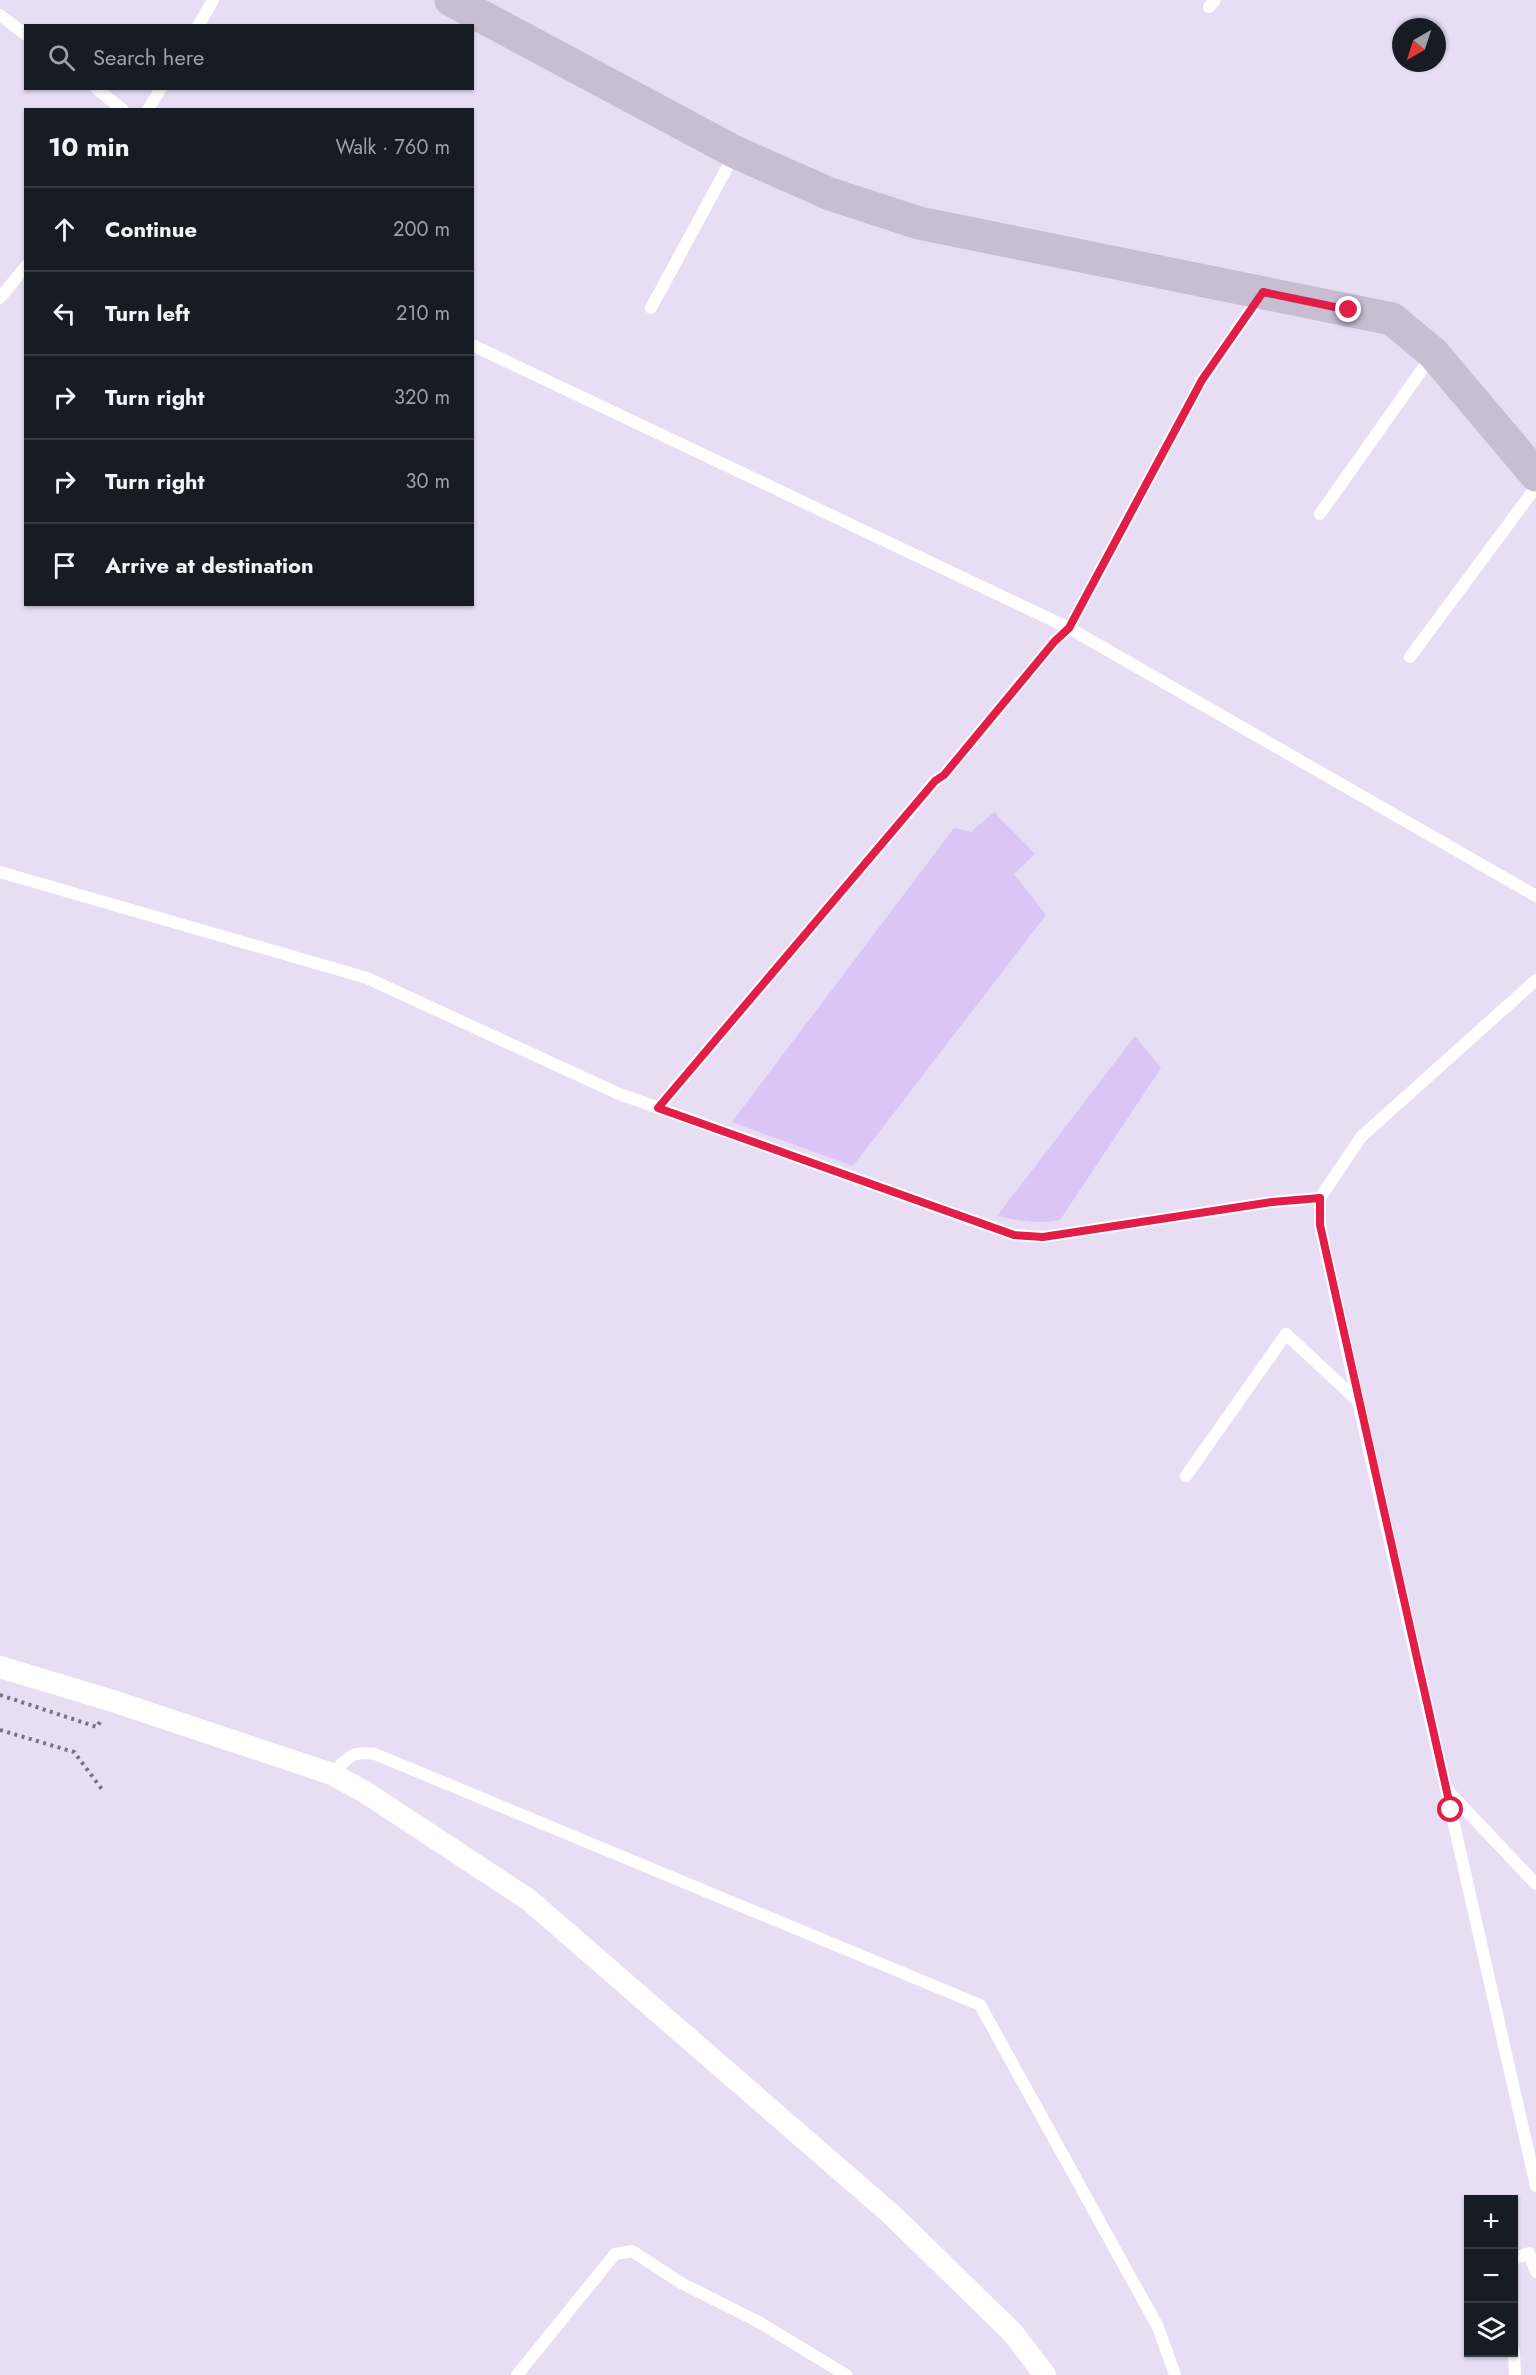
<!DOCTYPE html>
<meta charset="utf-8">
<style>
:root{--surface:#171b24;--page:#20242c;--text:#f1f3f6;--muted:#9ea1a6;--line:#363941}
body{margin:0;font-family:Jost,sans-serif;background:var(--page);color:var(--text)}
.controls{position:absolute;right:18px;bottom:18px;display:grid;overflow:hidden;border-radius:0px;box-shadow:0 2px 4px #0004}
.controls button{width:54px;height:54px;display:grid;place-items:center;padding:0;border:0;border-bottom:2px solid var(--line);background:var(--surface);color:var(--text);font:30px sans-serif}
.compass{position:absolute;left:1392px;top:18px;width:54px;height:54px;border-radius:50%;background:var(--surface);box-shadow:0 2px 4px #0004;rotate:219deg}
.stop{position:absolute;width:18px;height:18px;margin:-14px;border:4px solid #e11d48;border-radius:50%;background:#fff}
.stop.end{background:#e11d48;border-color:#fff;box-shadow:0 2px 6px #0008}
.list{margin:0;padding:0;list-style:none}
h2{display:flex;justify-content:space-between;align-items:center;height:78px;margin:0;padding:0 24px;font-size:26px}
h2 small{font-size:20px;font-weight:400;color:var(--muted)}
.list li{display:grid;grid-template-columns:39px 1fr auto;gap:18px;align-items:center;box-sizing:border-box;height:84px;padding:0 24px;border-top:2px solid var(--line)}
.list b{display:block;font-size:22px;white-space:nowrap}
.list em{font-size:20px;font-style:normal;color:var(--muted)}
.icon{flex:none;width:33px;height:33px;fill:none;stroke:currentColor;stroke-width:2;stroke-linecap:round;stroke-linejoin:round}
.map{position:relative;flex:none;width:1536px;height:2375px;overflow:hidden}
.search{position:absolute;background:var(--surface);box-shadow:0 2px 4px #0004;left:24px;top:24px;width:450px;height:66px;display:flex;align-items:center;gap:15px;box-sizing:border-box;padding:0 21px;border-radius:0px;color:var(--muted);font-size:22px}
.panel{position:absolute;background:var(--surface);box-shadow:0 2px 4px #0004;left:24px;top:108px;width:450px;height:498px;border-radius:0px}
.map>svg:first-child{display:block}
.green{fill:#dac5f6}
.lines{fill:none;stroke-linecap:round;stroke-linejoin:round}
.path{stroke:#777280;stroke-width:4;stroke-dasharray:3 4.5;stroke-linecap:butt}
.lane{stroke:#fff;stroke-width:12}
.street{stroke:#fff;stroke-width:22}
.secondary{stroke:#c8bed2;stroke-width:33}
.route{stroke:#e11d48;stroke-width:8}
</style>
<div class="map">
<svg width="1536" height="2375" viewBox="0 0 1536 2375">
<rect width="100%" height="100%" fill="#e7def4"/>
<g class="green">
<path d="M994,812L1035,854L1014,874L1046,915L853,1166L732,1122L954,828L971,832Z"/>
<path d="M1135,1036L1161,1068L1060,1220C1038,1224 1019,1221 997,1216Z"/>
</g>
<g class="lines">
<g class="path">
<path d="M0,1695L97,1727L101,1720"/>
<path d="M0,1730L74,1752L104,1792"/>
</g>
<g class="lane">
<path d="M1209,7L1215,0"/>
<path d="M0,15L26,35"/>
<path d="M198,26L213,0"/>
<path d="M96,88L123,110"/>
<path d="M148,110L161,88"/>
<path d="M0,298L26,266"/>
<path d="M651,308L735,153"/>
<path d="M472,345L1069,628L1536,896"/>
<path d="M1320,514L1433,354"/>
<path d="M1410,657L1536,487"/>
<path d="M0,872L367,978L617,1093L1014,1235L1043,1237L1272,1202L1320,1198"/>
<path d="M1536,980L1361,1137L1320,1198V1225L1358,1401L1536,2186"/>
<path d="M658,1108L935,781L944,775L1054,642L1069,628L1202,380L1261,295"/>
<path d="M1186,1476L1286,1334L1358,1401"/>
<path d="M332,1774C348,1757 351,1751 375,1754L980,2005L1158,2327L1175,2375"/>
<path d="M1446,1789L1536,1884"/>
<path d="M1514,2259L1529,2253L1536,2272"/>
<path d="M1514,2351L1515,2375"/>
<path d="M517,2375L615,2254L632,2251L681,2283L757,2321L846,2375"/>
</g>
<path class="street" d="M0,1667L113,1701L332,1774L365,1792L529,1900L892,2215L1012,2332L1045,2375"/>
<path class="secondary" d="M451,0L735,152L830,194L919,223L1392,319L1433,353L1536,475"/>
</g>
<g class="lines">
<path class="route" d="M1349,310L1263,292L1202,380L1069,628L1054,642L944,775L935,781L658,1108L1014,1235L1043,1237L1272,1202L1320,1198V1225L1451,1810"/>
</g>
</svg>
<div class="controls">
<button>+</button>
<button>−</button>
<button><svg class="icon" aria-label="layers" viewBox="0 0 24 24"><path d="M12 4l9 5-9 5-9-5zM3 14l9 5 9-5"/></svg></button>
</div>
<svg class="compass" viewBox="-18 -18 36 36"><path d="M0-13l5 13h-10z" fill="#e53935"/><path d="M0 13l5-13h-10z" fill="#9ea1a6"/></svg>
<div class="stop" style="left:1451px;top:1810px"></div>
<div class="stop end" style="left:1349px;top:310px"></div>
<div class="search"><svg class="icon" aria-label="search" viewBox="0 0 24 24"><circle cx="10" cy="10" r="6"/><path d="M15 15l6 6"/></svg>Search here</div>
<section class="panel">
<h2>10 min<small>Walk · 760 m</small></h2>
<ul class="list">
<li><svg class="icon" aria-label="ahead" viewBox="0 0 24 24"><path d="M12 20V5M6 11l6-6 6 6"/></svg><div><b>Continue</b></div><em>200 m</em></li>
<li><svg class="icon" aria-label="left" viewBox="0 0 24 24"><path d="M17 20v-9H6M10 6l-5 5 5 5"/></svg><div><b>Turn left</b></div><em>210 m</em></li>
<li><svg class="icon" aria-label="right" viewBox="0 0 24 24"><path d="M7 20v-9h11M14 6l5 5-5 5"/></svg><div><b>Turn right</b></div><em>320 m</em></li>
<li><svg class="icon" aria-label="right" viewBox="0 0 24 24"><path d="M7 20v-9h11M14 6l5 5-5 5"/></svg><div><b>Turn right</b></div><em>30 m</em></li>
<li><svg class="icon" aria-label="arrive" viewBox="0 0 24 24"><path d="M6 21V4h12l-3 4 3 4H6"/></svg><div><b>Arrive at destination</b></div></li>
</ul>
</section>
</div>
